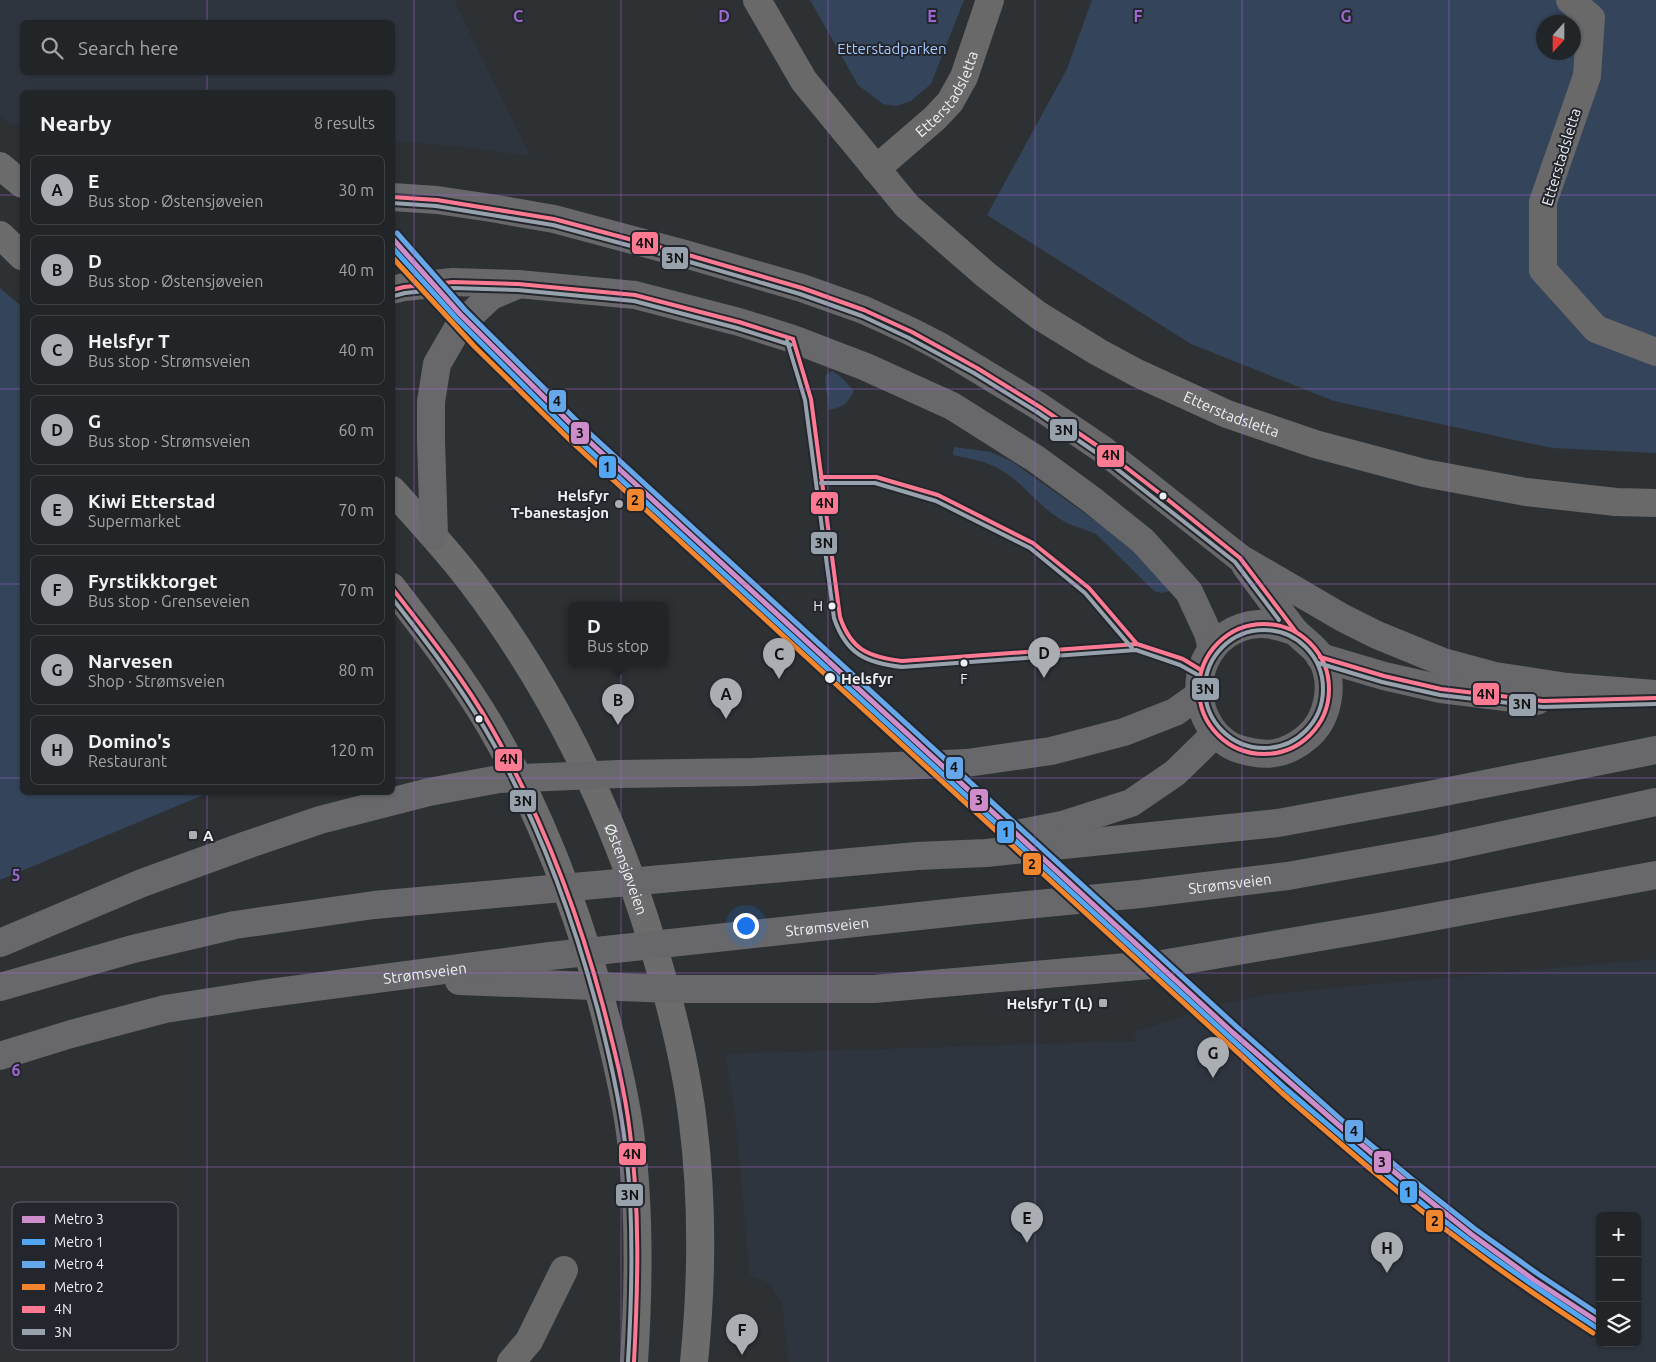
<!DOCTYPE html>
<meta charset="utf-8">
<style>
:root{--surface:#222527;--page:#2a2d2f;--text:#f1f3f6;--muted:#a2a5a7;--line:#3f4244;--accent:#aaadb1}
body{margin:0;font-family:Ubuntu,sans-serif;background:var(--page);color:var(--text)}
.controls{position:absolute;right:15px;bottom:15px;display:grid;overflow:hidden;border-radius:8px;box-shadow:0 1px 4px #0004}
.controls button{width:45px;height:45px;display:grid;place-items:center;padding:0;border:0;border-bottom:1px solid var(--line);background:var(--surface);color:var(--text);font:25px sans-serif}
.compass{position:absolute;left:1536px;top:15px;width:45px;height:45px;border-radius:50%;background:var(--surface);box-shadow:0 1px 4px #0004;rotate:201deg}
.you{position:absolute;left:745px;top:925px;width:18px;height:18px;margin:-12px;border:4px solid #fff;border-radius:50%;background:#1a73e8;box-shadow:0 0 0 8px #1a73e833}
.badge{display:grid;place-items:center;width:32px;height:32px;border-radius:50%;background:var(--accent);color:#111;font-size:16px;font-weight:700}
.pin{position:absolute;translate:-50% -41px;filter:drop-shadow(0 1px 2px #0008)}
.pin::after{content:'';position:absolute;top:26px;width:18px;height:15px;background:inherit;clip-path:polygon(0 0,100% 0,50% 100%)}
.popup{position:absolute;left:568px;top:602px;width:100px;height:65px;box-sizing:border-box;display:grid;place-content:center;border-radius:8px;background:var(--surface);filter:drop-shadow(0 1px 4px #0005);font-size:16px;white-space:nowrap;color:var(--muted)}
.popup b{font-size:19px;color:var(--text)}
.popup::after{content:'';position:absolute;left:50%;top:100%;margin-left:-10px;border:10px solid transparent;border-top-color:var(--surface)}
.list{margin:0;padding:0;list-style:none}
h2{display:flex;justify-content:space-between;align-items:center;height:65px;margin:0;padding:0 20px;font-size:21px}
h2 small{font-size:16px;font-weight:400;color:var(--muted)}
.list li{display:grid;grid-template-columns:32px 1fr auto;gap:15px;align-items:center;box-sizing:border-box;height:70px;margin:0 10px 10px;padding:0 10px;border:1px solid var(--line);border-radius:8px}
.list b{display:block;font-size:19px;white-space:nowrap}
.list p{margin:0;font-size:16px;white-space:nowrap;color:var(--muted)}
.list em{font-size:16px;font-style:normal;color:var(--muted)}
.icon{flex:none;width:28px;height:28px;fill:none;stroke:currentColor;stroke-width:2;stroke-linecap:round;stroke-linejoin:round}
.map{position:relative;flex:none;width:1656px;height:1362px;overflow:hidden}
.search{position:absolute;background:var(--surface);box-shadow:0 1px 4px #0004;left:20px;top:20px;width:375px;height:55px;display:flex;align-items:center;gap:12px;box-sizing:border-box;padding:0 18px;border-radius:8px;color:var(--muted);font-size:19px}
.panel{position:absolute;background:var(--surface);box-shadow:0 1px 4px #0004;left:20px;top:90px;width:375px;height:705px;border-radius:8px}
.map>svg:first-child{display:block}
.built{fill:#2f353f;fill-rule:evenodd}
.green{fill:#34445a;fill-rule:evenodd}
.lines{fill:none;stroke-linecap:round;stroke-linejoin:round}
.minor{stroke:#6a696a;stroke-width:28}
.secondary{stroke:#6b6c6b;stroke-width:28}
.trunk{stroke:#68686a;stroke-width:28}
.bus-1-casing{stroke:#23262c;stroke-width:8}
.bus-2-casing{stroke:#23262c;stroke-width:8}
.bus-1{stroke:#fe7a93;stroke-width:4}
.bus-2{stroke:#98a2ac;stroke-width:4}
.metro-1-casing{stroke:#23262c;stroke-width:9}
.metro-2-casing{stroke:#23262c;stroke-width:9}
.metro-3-casing{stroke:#23262c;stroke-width:9}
.metro-4-casing{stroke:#23262c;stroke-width:9}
.metro-1{stroke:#cd8dcb;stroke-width:5}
.metro-2{stroke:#53a6f2;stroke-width:5}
.metro-3{stroke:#66a7ea;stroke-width:5}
.metro-4{stroke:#f2862f;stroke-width:5}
.grid{fill:none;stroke:#9d67cf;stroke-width:1;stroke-opacity:0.55}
.bus-dot{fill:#edf0f4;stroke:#23262c;stroke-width:2}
.poi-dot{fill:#aaadb1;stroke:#23262c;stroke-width:2}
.labels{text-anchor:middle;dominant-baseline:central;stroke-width:4;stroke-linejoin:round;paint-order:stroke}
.bus-label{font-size:14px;fill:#edf0f4;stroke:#23262c;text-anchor:end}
.park-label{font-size:15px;fill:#a4c8fd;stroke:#23262c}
.street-label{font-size:15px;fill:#edf0f4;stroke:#23262c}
.poi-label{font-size:15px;font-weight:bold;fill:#edf0f4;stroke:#23262c;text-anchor:end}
.stop-label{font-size:15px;font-weight:bold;fill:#edf0f4;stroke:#23262c;text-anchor:start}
.key{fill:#23262c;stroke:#606368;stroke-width:1}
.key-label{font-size:14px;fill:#edf0f4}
.grid-label{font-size:16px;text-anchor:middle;font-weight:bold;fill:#9d67cf;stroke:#23262c;stroke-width:4;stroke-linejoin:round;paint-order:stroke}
.line-badge{stroke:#23262c;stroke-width:2}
.pale-badge-label{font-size:14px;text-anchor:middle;font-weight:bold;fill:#111}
</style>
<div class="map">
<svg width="1656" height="1362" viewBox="0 0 1656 1362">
<rect width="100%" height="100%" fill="#2e3134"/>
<g class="built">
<path d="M0,0H454L530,156L457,146L393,141L392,92H22V127L10,123L0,115ZM392,22V72H22V22Z"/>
<path d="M1656,959V1362H789L782,1304L769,1283L750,1275L736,1121L725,1054L1137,1041L1134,1032L1218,1005L1265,995L1344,987ZM1600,1216H1637V1343H1600Z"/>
</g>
<g class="green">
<path d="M810,0H964L931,84L911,101L896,106L883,104L858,85Z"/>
<path d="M1092,0H1656V453L1552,448L1334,401L1191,344L987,215L1067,69ZM1544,22H1574V52H1544Z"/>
<path d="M0,288L22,307V792L208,793L0,880Z"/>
<path d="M832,371L840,376L854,391C847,404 844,407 829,410L825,380L826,375Z"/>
<path d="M954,447L991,452L1013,462L1115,535L1147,563L1170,591L1162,593L1154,591L1096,534C1083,528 1069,526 1057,517C1037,504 1022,482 1001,470C987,461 969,459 953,455Z"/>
</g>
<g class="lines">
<g class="minor">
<path id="s1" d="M757,0L804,81L907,206L986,275L1038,315L1098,352L1137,373L1227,414L1315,444L1424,473L1526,492L1616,502L1656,503"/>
<path d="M1570,0L1591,18L1587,76L1543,202V270L1596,329L1656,352"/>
<path id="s2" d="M876,169L935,118L950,102L964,77L990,0"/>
<path d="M511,1362L529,1341L564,1270"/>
</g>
<g class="secondary">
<path d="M0,166L22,184"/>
<path d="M0,235L22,256"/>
<path id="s3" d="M392,490C420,521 448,551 473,584C554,691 613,814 652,942C670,1001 686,1062 693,1123C703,1203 702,1283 694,1362"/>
<path d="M392,587C427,632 462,678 491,727C544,819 581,919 607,1022C616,1058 625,1095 630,1132C640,1208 639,1286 634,1362"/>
</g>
<g class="trunk">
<path d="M392,197L437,200L491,208L554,219L685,254L802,288L864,310L912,332L941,347L1040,407L1102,449L1240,558L1343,618L1377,635L1443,662L1495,676L1567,687L1656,694"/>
<path d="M392,290L404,287L453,282L518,284L635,295L739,322L793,339L866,367L952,406L1036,459L1092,500L1143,541L1189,592L1208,633L1212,649"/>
<path d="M434,536L431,441V402L437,364L459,326L491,296L517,285"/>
<path d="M1245,565C1261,587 1277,608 1293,629C1301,639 1313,645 1320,656C1336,681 1329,720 1306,738C1284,756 1265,757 1239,749C1228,746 1216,736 1210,726C1184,684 1207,627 1259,624C1272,623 1284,628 1296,632"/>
<path d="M1320,657L1384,676L1441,689L1537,701"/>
<path d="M1016,834L1062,825L1131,803L1175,773L1215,734"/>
<path d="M0,943L142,883L244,846L320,820L429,792L499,779L619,774L752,772L967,763L1051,751L1124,732L1175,712L1199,695"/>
<path d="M459,981L673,989H874L1162,964L1384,926L1656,875"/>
<path d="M0,987L133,949L235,925L374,905L917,856L986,853L1278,823L1429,795L1656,750"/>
<path id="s4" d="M0,1056L71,1034L165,1009L262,994L550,956L975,910L1140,894L1288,876L1439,849L1656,802"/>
</g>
<defs>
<g id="bus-1">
<path d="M392,197L437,200L554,219L685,254L802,288L864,310L912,332L977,368L1040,407L1102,449L1167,499L1240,558L1296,632"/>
<path d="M392,290L404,287L453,282L518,284L635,295L739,322L793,339"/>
<path d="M793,339L811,399L840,617C851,650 869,657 902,661L1137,644L1183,659L1201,670"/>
<path d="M821,477H876L938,495L1033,543L1089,588L1137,644"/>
<path d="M392,588C427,633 463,678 491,727C541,815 577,909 603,1006C614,1048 625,1090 630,1133C640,1209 638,1285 634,1362"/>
<circle cx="1264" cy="689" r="65"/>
<path d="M1320,657L1384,676L1441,689L1543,701L1656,698"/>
</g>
<g id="bus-2">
<path d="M392,203L436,206L553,225L683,260L800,294L862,316L909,338L974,373L1037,412L1098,454L1235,562L1279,620"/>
<path d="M394,296L405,293L453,288L518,290L634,301L737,328L791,345"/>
<path d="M787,341L805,400L834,618C846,654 866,663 902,667L1136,650L1180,665L1198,675"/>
<path d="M821,483H875L936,501L1030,548L1085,593L1132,648"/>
<path d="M392,598C425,640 458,683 485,729C536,815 571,911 597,1007C610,1057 622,1108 627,1160C634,1227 632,1295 628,1362"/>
<circle cx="1264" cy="689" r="59"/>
<path d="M1318,663L1382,682L1440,695L1543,707L1656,704"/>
</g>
</defs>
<use href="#bus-1" class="bus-1-casing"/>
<use href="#bus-2" class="bus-2-casing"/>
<use href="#bus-1" class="bus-1"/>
<use href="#bus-2" class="bus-2"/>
<defs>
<path id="metro-1" d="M392,238L460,314L581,434L1232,1032L1350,1135L1410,1185L1471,1234L1534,1280L1600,1323"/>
<path id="metro-2" d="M392,247L456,318L577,439L1286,1089C1346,1140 1405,1192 1468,1239C1510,1270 1553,1299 1597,1328"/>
<path id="metro-3" d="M397,233L465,310L585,429L1237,1027L1354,1131L1413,1180L1475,1229L1538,1274L1600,1315"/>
<path id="metro-4" d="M392,257L475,347L573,443L1282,1093C1342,1145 1401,1197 1465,1244C1506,1275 1550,1305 1593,1333"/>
</defs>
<use href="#metro-1" class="metro-1-casing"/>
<use href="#metro-2" class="metro-2-casing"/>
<use href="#metro-3" class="metro-3-casing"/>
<use href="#metro-4" class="metro-4-casing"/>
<use href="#metro-1" class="metro-1"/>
<use href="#metro-2" class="metro-2"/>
<use href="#metro-3" class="metro-3"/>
<use href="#metro-4" class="metro-4"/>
</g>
<path class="grid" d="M207,0V22M414,0V1362M621,0V1362M828,0V1362M1035,0V1362M1242,0V1362M1449,0V1362M207,72V92M0,195H22M392,195H1656M0,389H22M392,389H1656M0,584H22M392,584H1656M0,778H22M392,778H1656M207,792V1362M0,973H1656M0,1167H1656"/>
<g class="bus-dot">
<circle cx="1163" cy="496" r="4.5"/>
<circle cx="832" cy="606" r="4.5"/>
<circle cx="964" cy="663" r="4.5"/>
<circle cx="830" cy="678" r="6"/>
<circle cx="479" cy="719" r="4.5"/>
</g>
<g class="poi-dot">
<circle cx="619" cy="504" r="5"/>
<rect x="188" y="830" width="10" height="10" rx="2.5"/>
<rect x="1098" y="998" width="10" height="10" rx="2.5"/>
</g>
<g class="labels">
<g class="bus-label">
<text x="823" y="606">H</text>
<text x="964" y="679" text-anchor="middle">F</text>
</g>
<g class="park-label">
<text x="892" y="48">Etterstadparken</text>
</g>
<g class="street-label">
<text stroke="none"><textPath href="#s2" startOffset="105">Etterstadsletta</textPath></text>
<text transform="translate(1561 157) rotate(-73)">Etterstadsletta</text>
<text stroke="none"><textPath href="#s1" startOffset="644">Etterstadsletta</textPath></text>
<text stroke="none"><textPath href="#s3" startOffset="449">Østensjøveien</textPath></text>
<text stroke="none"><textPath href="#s4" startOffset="1244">Strømsveien</textPath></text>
<text stroke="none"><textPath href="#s4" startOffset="839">Strømsveien</textPath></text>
<text stroke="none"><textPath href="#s4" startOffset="434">Strømsveien</textPath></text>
</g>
<g class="poi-label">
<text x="609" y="495">Helsfyr<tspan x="609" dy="17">T-banestasjon</tspan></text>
<text x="203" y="835" text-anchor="start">A</text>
<text x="1093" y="1003">Helsfyr T (L)</text>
</g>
<g class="stop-label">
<text x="841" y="678">Helsfyr</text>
</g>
</g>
<rect x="12" y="1202" width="166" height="148" rx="8" class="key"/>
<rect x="22" y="1216" width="23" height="7" fill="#cd8dcb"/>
<rect x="22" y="1239" width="23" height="6" fill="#53a6f2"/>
<rect x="22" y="1261" width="23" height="7" fill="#66a7ea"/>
<rect x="22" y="1284" width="23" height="6" fill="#f2862f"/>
<rect x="22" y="1306" width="23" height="7" fill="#fe7a93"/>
<rect x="22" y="1329" width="23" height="6" fill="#98a2ac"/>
<g class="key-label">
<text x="54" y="1224">Metro 3</text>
<text x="54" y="1247">Metro 1</text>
<text x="54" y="1269">Metro 4</text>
<text x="54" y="1292">Metro 2</text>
<text x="54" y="1314">4N</text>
<text x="54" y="1337">3N</text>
</g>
<g class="grid-label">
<text x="518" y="22">C</text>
<text x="724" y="22">D</text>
<text x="932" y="22">E</text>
<text x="1138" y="22">F</text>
<text x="1346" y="22">G</text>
<text x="16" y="881">5</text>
<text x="16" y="1076">6</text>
</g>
<g class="line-badge">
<rect x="631" y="231" width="28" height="24" rx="5" fill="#fe7a93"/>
<rect x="661" y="246" width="28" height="24" rx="5" fill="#98a2ac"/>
<rect x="548" y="389" width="19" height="24" rx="5" fill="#66a7ea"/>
<rect x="1049" y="418" width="29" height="24" rx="5" fill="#98a2ac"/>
<rect x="570" y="421" width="20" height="24" rx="5" fill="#cd8dcb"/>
<rect x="1096" y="444" width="29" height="24" rx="5" fill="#fe7a93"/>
<rect x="598" y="455" width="19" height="24" rx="5" fill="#53a6f2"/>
<rect x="626" y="488" width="19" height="24" rx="5" fill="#f2862f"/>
<rect x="810" y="491" width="29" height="24" rx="5" fill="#fe7a93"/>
<rect x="810" y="531" width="28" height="24" rx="5" fill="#98a2ac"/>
<rect x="1191" y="677" width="29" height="24" rx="5" fill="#98a2ac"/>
<rect x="1472" y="682" width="28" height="24" rx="5" fill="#fe7a93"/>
<rect x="1508" y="693" width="29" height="24" rx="5" fill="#98a2ac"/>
<rect x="494" y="748" width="29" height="24" rx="5" fill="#fe7a93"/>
<rect x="945" y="756" width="19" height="24" rx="5" fill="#66a7ea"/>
<rect x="969" y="788" width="20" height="24" rx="5" fill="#cd8dcb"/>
<rect x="509" y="789" width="28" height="24" rx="5" fill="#98a2ac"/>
<rect x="996" y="820" width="19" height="24" rx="5" fill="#53a6f2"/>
<rect x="1022" y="852" width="20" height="24" rx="5" fill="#f2862f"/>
<rect x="1344" y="1119" width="20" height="24" rx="5" fill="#66a7ea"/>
<rect x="618" y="1142" width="29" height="24" rx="5" fill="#fe7a93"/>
<rect x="1373" y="1150" width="19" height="24" rx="5" fill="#cd8dcb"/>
<rect x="1399" y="1180" width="19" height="24" rx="5" fill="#53a6f2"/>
<rect x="615" y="1183" width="29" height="24" rx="5" fill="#98a2ac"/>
<rect x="1425" y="1209" width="19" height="24" rx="5" fill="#f2862f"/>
</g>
<g class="pale-badge-label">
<text x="645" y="248">4N</text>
<text x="675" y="263">3N</text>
<text x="557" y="406">4</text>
<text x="1064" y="435">3N</text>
<text x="580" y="438">3</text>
<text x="1111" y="460">4N</text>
<text x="607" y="472">1</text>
<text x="635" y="505">2</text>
<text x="825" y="508">4N</text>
<text x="824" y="548">3N</text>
<text x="1205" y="694">3N</text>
<text x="1486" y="699">4N</text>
<text x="1522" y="709">3N</text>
<text x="509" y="764">4N</text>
<text x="954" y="772">4</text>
<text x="979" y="805">3</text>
<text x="523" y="806">3N</text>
<text x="1006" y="837">1</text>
<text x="1032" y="869">2</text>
<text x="1354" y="1136">4</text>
<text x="632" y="1159">4N</text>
<text x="1382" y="1167">3</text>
<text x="1408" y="1197">1</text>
<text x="630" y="1200">3N</text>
<text x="1435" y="1226">2</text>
</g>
</svg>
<div class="controls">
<button>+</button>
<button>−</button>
<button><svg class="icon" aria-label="layers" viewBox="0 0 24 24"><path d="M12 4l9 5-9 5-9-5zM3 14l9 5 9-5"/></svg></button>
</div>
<svg class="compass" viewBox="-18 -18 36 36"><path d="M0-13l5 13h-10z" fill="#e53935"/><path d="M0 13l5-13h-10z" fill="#a2a5a7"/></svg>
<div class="you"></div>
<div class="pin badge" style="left:726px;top:719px">A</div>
<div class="pin badge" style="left:618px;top:725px">B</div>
<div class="popup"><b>D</b>Bus stop</div>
<div class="pin badge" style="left:779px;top:679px">C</div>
<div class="pin badge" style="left:1044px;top:678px">D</div>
<div class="pin badge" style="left:1027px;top:1243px">E</div>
<div class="pin badge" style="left:742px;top:1355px">F</div>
<div class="pin badge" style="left:1213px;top:1078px">G</div>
<div class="pin badge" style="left:1387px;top:1273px">H</div>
<div class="search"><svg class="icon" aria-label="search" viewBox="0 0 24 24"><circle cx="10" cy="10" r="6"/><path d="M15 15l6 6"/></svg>Search here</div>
<section class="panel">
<h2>Nearby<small>8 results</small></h2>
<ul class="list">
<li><span class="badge">A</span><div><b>E</b><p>Bus stop · Østensjøveien</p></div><em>30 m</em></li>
<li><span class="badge">B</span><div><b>D</b><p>Bus stop · Østensjøveien</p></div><em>40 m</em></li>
<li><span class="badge">C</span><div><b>Helsfyr T</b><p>Bus stop · Strømsveien</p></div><em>40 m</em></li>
<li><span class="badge">D</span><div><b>G</b><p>Bus stop · Strømsveien</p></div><em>60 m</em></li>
<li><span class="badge">E</span><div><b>Kiwi Etterstad</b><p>Supermarket</p></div><em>70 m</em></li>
<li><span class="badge">F</span><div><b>Fyrstikktorget</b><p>Bus stop · Grenseveien</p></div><em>70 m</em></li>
<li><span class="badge">G</span><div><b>Narvesen</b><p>Shop · Strømsveien</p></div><em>80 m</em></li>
<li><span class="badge">H</span><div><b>Domino's</b><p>Restaurant</p></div><em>120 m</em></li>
</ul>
</section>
</div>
